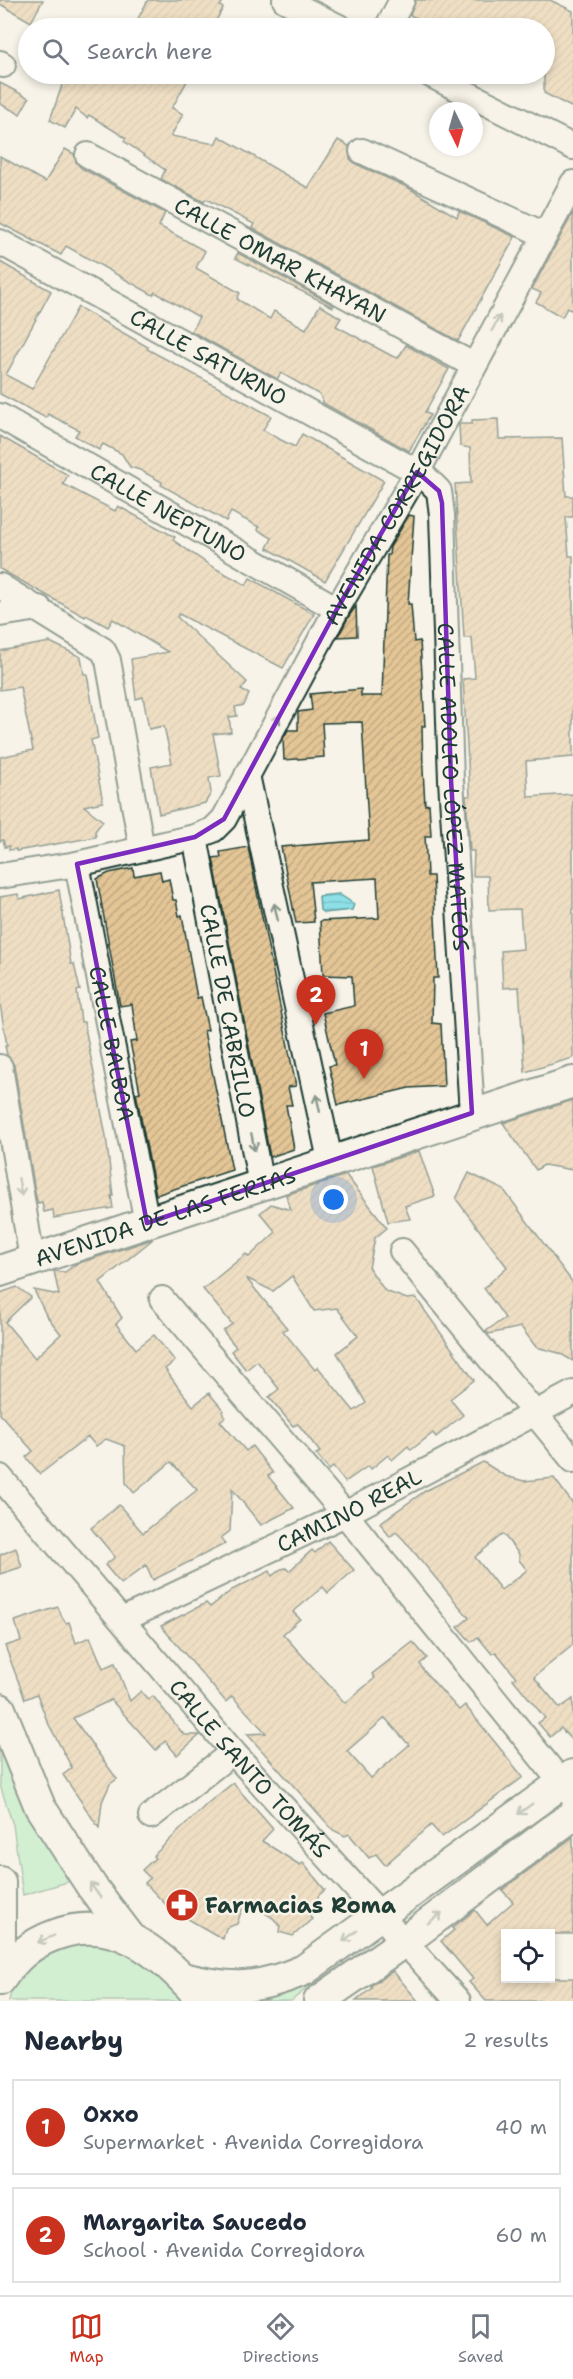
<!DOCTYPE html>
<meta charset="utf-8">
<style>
:root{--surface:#fff;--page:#f6f6f7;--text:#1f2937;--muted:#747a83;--line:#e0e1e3;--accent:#c8321e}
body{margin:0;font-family:"Shantell Sans",sans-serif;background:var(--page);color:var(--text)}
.controls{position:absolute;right:18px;bottom:18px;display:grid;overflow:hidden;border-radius:0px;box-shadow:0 3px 9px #0003}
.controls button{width:54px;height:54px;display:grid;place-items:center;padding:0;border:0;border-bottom:2px solid var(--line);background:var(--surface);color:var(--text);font:30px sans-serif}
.compass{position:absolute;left:429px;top:102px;width:54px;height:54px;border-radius:50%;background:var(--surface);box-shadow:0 3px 9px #0003;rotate:175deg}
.you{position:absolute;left:334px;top:1200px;width:21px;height:21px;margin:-15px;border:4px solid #fff;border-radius:50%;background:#1a73e8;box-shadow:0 0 0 9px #1a73e833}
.badge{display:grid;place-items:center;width:39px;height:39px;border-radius:50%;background:var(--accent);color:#fff;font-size:20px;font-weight:700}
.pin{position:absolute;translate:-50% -50px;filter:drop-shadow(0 2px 3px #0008)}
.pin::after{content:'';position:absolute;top:32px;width:21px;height:18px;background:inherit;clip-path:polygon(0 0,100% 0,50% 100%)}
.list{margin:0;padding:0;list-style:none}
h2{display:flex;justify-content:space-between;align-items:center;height:78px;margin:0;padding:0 24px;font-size:26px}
h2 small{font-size:20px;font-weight:400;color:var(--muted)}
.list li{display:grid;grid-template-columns:39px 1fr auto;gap:18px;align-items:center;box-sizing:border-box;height:96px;margin:0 12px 12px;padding:0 12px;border:2px solid var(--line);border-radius:0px}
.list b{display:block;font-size:22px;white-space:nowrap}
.list p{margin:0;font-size:20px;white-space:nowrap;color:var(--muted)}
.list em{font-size:20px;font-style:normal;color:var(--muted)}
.icon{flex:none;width:33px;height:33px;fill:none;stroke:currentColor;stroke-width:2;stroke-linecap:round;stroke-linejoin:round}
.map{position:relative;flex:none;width:573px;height:2001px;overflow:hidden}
.search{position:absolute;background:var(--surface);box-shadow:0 3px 9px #0003;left:18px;right:18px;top:18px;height:66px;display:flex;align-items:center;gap:15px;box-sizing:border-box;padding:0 21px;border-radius:33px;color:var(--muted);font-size:22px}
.sheet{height:294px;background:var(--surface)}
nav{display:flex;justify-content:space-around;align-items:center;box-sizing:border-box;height:84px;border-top:2px solid var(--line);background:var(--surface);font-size:16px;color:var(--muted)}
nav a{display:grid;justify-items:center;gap:3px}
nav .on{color:var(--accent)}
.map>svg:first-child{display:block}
.green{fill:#a6ebb7;stroke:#629476;stroke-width:1.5}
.water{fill:url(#water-rules);stroke:#629f9f;stroke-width:1.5}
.building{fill:url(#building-hatch);stroke:#1f3d34;stroke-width:1.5;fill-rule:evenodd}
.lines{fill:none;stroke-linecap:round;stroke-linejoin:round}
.minor-casing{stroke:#1f3d34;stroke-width:28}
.major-casing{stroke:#1f3d34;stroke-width:34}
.minor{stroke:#f7f3e8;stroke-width:24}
.major{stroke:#f7f3e8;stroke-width:30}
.oneway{stroke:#8b988e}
.marked{fill:none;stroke:#7b2cbf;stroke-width:4.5;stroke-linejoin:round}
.labels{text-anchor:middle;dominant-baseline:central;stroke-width:5;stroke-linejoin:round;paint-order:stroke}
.street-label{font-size:22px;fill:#1f3d34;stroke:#f7f3e8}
.poi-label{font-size:22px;font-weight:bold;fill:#1f3d34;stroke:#f7f3e8;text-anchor:start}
</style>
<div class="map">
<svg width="573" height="2001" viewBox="0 0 573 2001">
<defs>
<pattern id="water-rules" width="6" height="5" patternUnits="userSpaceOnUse" patternTransform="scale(1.5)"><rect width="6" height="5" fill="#8ee0e7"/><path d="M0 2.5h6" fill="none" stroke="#7ac1c7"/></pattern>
<pattern id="building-hatch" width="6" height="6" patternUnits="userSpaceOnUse" patternTransform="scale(1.5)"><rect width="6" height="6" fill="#e3c596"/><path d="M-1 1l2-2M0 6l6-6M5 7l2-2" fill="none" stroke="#c2aa82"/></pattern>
</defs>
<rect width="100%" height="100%" fill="#f7f3e8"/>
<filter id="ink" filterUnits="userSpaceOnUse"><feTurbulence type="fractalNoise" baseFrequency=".0167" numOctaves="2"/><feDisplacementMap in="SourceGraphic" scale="12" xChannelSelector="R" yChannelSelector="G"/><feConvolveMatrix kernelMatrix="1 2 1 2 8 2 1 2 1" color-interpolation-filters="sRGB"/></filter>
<g filter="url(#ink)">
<g class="green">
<path d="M0,1742L74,1880L23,1895L13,1825L0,1785Z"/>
<path d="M108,1933L188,2001H9L12,1988L30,1957Z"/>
<path d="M316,1981L291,2001H263Z"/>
</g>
<path class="water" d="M339,894L354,904L352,910L324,913L320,910L319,896Z"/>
<g class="building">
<path d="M0,0H43L31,22L0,4Z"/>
<path d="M148,0H224L220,6L223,8L212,28H133Z"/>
<path d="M416,0H550L573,11V108L544,93V28H421L425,22L410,15Z"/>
<path d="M66,74H191L172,108L183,114L171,136L215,144L219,136L308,188L338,140L349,146L350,159L356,164L407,187L457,217L459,211L515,237L458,341L252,228L254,224L206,199L204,202L161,179L165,170L124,141L126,138L89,115L87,118L76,109L65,128L50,120Z"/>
<path d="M0,83L29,98L20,114L0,104Z"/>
<path d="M65,149L74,154L76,162L81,168L165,213L159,226L205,251L196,268L240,293L237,299L270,319L274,311L306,329L320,305L341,318L336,326L392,356L398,358L406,345L449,369L425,412L430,415L409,451L323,403L320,395L281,373L277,379L191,331L199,317L176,304L155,292L153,295L66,246L61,255L0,223V156L45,182Z"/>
<path d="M573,213V311L567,308L562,317L536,302L541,293L532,289Z"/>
<path d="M238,253L334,305L333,307L235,258Z"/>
<path d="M0,262L51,291L6,375L32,389L78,307L148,347L147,349L271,416L263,430L281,440L295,447L302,434L384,481L325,581L267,548L272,538L258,530L259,527L231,512L226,521L161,485L162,482L140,470L130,467L122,454L103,444L99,450L75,436L79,430L48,414L46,418L0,394Z"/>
<path d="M498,419L499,439L562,438L566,496H573V517H566L569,556H573V757L526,761L528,797L573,794V1058L525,1072L519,987L503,988L501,951L523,949L520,909L489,910L488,876H473L474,851H470L466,796H470L463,679L475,678L472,638H464L455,484L471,483L470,448L460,446L459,424H472V420Z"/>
<path d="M0,436L68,475L63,484L115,511L118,506L175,537L173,540L211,566L246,585L250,578L314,614L283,668L179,614L177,617L247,682L241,690L249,694L244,705L235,707L237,716L229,717L231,732L213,734L221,776L209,778L211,793L205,803L159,814L151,767L172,763L164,726L149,729L143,697L136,699L131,659L168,652L113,619L108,627L86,615L85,617L0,569Z"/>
<path d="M409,515L414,516L408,604H411L414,642L420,641L425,726H422L423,770L425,805L429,804L431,836H425L426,853L427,876H433L438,978H433L432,1023L441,1024L444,1086L409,1088L338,1105L329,1066L335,1065L323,1013L354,1006L352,976L323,975L320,921L379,918L377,878L310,882L314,922L296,923L281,847L369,840L362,722L322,723L324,757L284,760L283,739L288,730H298V712L312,710L310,694L361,689V696H382L387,555H389L390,547Z"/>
<path d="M356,606L357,636L338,637L349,616Z"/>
<path d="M50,642L81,657L84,674H87L98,738L91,740L103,802L84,806L103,821L95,831L96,837L16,851V849L9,850V846L5,847L3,840L0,841V757L33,750L20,687L0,690V651Z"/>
<path d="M248,847L296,1086L288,1087L292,1105H286L294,1149L270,1157L213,858L221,857L220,852Z"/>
<path d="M133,868L134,876L160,871L162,881L169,879L173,900H176L179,916L182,915L197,998L201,997L208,1030L204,1031L232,1170L156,1195L136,1093L140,1092L130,1042L137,1041L132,1004L120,1006L97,879L109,873Z"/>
<path d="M59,890L71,964H74L80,990L77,991L81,1022H84L106,1136L113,1196H111L113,1208L54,1218L53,1210L44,1212L42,1202L38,1203L36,1197L14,1065L7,1055L5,1046H7L0,1004V897L18,894L19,899Z"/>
<path d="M573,1100V1170L544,1165L536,1170L503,1123Z"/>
<path d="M419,1151L435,1196L405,1206L410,1219L388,1222L373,1166Z"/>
<path d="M469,1173L504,1190L573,1283V1361L559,1353L536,1347L521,1327L489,1334L486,1331L505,1318L484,1288L507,1267L456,1199Z"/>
<path d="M346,1175L387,1228L375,1238L369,1268L385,1291L407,1299L416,1298L474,1380L450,1399L463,1415L436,1437L433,1433L411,1450L408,1446L392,1460L388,1455L371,1469L368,1466L345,1482L333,1467L329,1470L316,1454L320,1452L298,1424L293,1426L269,1397L279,1389L257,1361L246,1370L231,1351L236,1347L223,1331L232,1324L203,1289L246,1254L249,1257L276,1232L260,1213L271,1204L291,1210L286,1195ZM292,1276L314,1311L337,1308L358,1336L337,1353L366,1403L354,1411L318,1367L315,1370L283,1331L287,1328L246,1278L273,1291Z"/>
<path d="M153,1239L100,1282L122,1318L116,1324L136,1349L154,1335L175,1361L165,1369L178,1387L193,1406L209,1393L224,1411L222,1412L225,1417L220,1421L246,1451L252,1446L273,1473L268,1476L294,1508L261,1525L232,1489L230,1531L221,1538L225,1544L153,1580L146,1565L121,1584L105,1565L115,1557L91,1528L119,1505L143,1533L197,1490L171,1462L134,1493L126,1483L125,1446L106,1439L96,1446L88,1437L40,1474L26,1457L33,1451L0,1414V1293L17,1287L31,1297L5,1322L35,1358L61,1334L46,1315L34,1290L59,1295L54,1271L65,1272L76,1264Z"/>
<path d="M483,1462L505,1476L524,1481L554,1478L573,1504V1645L534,1677L560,1708L573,1699V1742L561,1728L550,1737L538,1723L545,1718L513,1679L516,1677L496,1652L492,1654L478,1637L471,1642L458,1627L469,1618L404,1540L396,1532L390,1537L380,1523L425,1491ZM503,1534L519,1554V1560L527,1570L501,1590L475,1557Z"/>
<path d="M328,1541L354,1570L328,1593L323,1587L293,1612L300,1619L283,1634L345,1703L375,1678L372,1674L413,1642L427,1658L420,1664L424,1671L459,1710L465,1705L523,1777L442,1837L431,1825L385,1865L376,1854L369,1858L349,1834L345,1836L333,1830L247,1734L266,1733L232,1696L226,1702L161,1626L206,1603L210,1607L232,1590L270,1571L272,1576L281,1569L286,1568L289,1571L312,1550L315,1553ZM385,1718L409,1745L371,1778L347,1751Z"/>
<path d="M16,1548L22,1567L0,1574V1555Z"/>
<path d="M58,1607L62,1617L66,1623L69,1622L76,1643L90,1637L103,1668L115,1663L130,1701L141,1691L148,1700L153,1696L184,1735H200L177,1755L165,1741L156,1750L111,1700L73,1718L117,1779L110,1784L102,1802L99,1828L63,1775L72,1768L47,1721L37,1694L25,1699L5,1646L21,1641L15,1621Z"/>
<path d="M233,1783L273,1829L262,1841L300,1865L303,1863L325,1890L319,1895L310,1917L312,1919L293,1936L279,1932L280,1926L273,1918L245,1900L237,1924L226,1928L223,1939L169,1908L145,1883L150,1878L142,1870L155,1858L153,1856L209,1802Z"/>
<path d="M573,1837V1934H506V1978H573V2001H486L469,1982L473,1979L441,1941L454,1930L452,1928L475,1910L487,1925L513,1902L502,1890Z"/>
<path d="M393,1971L418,2001H356L372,1988L370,1986Z"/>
</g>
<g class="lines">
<defs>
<g id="minor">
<path d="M285,0L341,28"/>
<path d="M387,28L402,0"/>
<path d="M0,63L3,65"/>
<path d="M429,74L573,147"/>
<path d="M362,151L545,235"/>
<path id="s1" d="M88,155L473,365"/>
<path id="s2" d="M0,242L423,475L439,491L442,515L451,780L472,1113"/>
<path id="s3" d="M0,416L337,609"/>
<path d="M0,586L103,650L108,660L142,849"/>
<path d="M0,614L39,608"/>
<path d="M247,775L330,1160"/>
<path id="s4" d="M195,837L261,1185"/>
<path id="s5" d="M77,864L147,1223"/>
<path id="s6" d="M0,876L77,864L195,837L213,830L224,819L337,609L414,478L573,183"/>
<path d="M0,1067L32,1259"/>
<path d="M402,1251L573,1460"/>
<path d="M162,1299L345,1514L573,1797"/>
<path id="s7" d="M0,1477L233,1752L458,2001"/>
<path id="s8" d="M122,1620L345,1514L573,1393"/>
<path d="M151,1816L233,1752"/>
</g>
<g id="major">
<path id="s9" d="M0,1271L573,1082"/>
<path d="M0,1709L40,1807L92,1887L130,1937"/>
<path d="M0,1882V1949"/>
<path d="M183,1978C233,1990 256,1990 304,1970L573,1775"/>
<path d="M0,1980C15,1958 30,1944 55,1935C114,1913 159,1952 197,1994"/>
<path d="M319,2001L405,1941L573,1815"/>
</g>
</defs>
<use href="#minor" class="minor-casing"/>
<use href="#major" class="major-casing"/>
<use href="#minor" class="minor"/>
<use href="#major" class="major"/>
</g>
<defs><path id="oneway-shaft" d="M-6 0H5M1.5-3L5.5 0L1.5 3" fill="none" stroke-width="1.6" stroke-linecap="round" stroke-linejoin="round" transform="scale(1.5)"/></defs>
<g class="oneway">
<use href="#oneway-shaft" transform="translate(496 323) rotate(-61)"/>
<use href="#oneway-shaft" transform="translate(275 723) rotate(-61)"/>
<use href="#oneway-shaft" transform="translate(276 912) rotate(-102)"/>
<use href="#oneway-shaft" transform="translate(318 1103) rotate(-102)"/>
<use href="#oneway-shaft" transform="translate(253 1142) rotate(79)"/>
<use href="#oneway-shaft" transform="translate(20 1187) rotate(80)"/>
<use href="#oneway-shaft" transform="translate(525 1809) rotate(144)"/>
<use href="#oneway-shaft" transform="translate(95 1890) rotate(-126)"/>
<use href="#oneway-shaft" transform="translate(435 1918) rotate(-37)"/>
<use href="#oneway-shaft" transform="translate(350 1936) rotate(143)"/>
<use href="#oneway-shaft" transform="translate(46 1939) rotate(157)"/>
</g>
</g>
<path d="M0 0H573V2001H0ZM417,472L439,491L442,503L451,780L472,1113L147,1223L77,864L195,837L224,819L337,609Z" fill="#f7f3e8" fill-opacity=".55" fill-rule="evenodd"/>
<path class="marked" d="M417,472L439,491L442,503L451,780L472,1113L147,1223L77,864L195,837L224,819L337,609Z"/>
<defs>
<symbol id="pharmacy-disc" viewBox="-11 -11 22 22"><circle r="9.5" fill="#c8321e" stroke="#f7f3e8"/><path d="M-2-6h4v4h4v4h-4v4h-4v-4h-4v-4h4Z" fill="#fff"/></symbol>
</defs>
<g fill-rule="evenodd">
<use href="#pharmacy-disc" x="163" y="1886" width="38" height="38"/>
</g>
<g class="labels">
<g class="street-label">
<text stroke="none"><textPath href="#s1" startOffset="219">CALLE OMAR KHAYAN</textPath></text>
<text stroke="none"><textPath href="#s2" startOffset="238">CALLE SATURNO</textPath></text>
<text stroke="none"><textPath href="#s6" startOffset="592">AVENIDA CORREGIDORA</textPath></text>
<text stroke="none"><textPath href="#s3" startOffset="194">CALLE NEPTUNO</textPath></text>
<text stroke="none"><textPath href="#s2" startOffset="802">CALLE ADOLFO LÓPEZ MATEOS</textPath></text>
<text stroke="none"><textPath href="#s4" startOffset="177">CALLE DE CABRILLO</textPath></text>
<text stroke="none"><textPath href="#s5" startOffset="183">CALLE BALBOA</textPath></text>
<text stroke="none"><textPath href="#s9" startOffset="174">AVENIDA DE LAS FERIAS</textPath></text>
<text stroke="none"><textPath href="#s8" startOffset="252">CAMINO REAL</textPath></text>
<text stroke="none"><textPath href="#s7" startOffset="384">CALLE SANTO TOMÁS</textPath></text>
</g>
<g class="poi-label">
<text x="205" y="1905">Farmacias Roma</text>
</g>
</g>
</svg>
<div class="controls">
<button><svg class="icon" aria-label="locate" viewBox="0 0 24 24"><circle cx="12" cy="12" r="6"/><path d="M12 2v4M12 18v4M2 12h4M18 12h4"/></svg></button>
</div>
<svg class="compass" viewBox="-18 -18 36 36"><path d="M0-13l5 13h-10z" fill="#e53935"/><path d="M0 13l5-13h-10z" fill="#747a83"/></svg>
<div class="you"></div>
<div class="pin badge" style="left:364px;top:1079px">1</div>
<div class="pin badge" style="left:316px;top:1025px">2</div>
<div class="search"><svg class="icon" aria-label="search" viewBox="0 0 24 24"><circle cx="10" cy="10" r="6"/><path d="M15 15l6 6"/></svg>Search here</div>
</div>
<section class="sheet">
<h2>Nearby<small>2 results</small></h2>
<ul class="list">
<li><span class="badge">1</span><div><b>Oxxo</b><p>Supermarket · Avenida Corregidora</p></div><em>40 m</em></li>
<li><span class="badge">2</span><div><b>Margarita Saucedo</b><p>School · Avenida Corregidora</p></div><em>60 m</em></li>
</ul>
</section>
<nav>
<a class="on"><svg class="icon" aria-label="map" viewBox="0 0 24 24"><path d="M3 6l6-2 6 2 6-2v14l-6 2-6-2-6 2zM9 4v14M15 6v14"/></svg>Map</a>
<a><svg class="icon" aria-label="directions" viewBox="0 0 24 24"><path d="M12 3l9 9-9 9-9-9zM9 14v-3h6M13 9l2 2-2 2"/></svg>Directions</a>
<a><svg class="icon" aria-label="saved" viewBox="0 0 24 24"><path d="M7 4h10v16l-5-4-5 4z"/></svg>Saved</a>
</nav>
